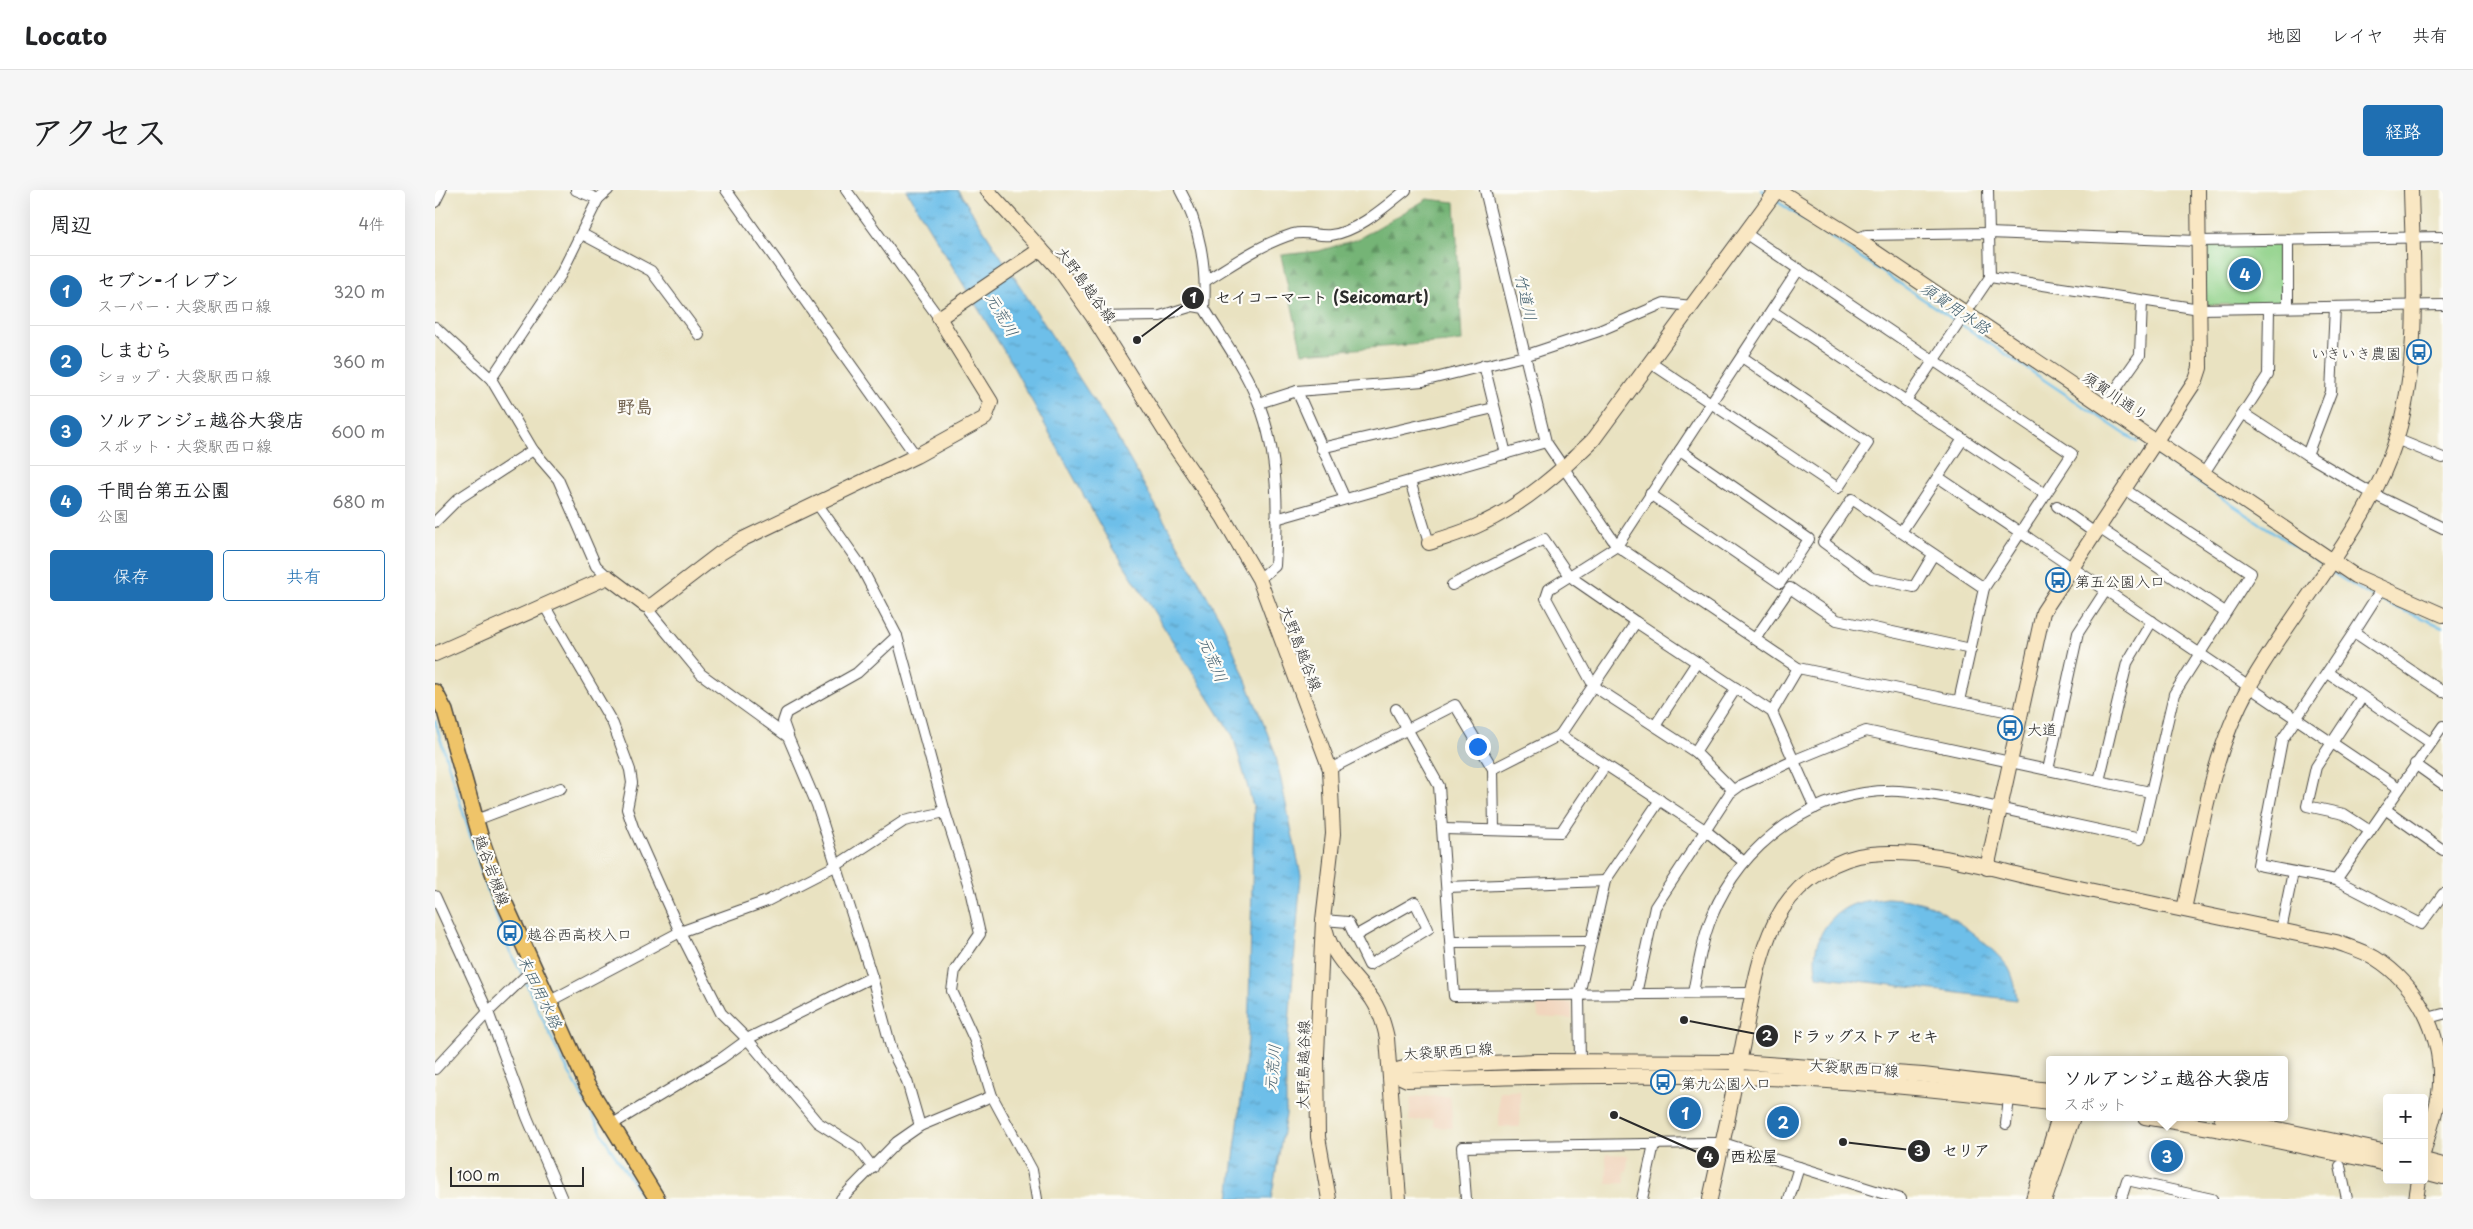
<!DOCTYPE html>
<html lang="ja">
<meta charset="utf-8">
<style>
:root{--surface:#fff;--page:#f6f6f6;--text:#202124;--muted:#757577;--line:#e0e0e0;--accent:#1f6fb2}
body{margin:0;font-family:"Playpen Sans","Klee One",sans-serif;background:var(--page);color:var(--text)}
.controls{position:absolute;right:15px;bottom:15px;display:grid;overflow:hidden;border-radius:5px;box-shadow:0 5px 20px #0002}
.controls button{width:45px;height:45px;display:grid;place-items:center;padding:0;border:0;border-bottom:1px solid var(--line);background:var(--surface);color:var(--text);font:25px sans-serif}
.scale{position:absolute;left:15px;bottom:12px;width:134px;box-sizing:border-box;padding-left:5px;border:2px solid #2b2b2b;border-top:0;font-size:14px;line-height:18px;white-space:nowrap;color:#2b2b2b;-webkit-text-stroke:4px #fdfcf7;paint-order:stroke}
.you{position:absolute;left:1042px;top:556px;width:18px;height:18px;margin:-12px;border:4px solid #fff;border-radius:50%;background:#1a73e8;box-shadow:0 0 0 8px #1a73e833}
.badge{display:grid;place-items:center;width:32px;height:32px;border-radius:50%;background:var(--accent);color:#fff;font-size:16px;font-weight:700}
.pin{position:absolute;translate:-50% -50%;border:2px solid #fff;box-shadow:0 1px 5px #0006}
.popup{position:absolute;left:1611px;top:866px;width:242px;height:65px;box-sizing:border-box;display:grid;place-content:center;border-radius:5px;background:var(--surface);filter:drop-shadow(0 1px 4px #0005);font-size:16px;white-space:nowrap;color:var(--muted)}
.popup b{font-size:19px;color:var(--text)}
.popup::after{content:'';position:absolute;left:50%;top:100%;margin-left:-10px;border:10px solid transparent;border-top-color:var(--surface)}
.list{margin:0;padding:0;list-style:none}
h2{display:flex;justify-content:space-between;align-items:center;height:65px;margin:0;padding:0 20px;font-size:21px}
h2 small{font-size:16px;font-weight:400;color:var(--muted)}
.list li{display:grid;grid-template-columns:32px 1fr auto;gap:15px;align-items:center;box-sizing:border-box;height:70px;padding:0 20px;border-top:1px solid var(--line)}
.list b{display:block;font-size:19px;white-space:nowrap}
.list p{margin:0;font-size:16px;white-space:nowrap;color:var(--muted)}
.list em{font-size:16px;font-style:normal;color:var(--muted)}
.actions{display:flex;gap:10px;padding:15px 20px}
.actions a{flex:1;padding:11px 0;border:1px solid var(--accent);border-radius:5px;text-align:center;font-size:18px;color:var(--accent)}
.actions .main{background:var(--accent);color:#fff}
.map{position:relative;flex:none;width:2008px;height:1009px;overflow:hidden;border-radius:5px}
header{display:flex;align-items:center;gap:30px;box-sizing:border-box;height:70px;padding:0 25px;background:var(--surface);border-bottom:1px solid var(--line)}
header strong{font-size:24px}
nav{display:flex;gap:28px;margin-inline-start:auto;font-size:18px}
.intro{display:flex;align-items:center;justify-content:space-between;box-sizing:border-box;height:120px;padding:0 30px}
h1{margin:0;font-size:35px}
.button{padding:12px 22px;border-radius:5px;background:var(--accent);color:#fff;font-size:18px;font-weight:700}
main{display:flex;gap:30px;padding:0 30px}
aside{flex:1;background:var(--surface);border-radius:5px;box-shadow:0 5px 20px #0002}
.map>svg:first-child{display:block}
.built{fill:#f1d5bd}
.forest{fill:url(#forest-firs);stroke:#507050}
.park{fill:#91d28a;stroke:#5e7e5a}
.water{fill:url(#water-ripples);stroke:#4c758a}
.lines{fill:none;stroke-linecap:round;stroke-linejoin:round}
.stream{stroke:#6ebfe9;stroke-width:2.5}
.street-casing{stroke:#484642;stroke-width:12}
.secondary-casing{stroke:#484642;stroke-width:16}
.primary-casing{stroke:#484642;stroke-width:18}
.street{stroke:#fff;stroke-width:10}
.secondary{stroke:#f9e7c3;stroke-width:14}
.primary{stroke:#efc469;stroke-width:15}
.labels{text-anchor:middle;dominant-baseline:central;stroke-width:4.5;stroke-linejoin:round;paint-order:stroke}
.street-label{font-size:15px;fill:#2b2b2b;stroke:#fdfcf7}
.poi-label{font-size:15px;fill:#2b2b2b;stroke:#fdfcf7;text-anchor:start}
.water-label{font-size:16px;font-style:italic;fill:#425f6e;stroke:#fdfcf7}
.quarter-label{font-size:18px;font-weight:bold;fill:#695844;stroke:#fdfcf7}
.leader{fill:none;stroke:#2b2b2b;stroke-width:2}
.callout-dot{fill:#2b2b2b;stroke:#fdfcf7;stroke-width:2}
.mark-label{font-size:15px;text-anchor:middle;font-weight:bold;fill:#fff}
.callout-label{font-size:16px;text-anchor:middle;font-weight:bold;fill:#2b2b2b;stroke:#fdfcf7;stroke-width:4.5;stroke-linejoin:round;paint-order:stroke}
</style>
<header>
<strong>Locato</strong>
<nav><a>地図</a><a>レイヤ</a><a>共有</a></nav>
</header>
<div class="intro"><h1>アクセス</h1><a class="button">経路</a></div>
<main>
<aside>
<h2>周辺<small>4件</small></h2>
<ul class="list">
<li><span class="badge">1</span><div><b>セブン-イレブン</b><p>スーパー · 大袋駅西口線</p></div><em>320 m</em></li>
<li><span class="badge">2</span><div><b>しまむら</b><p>ショップ · 大袋駅西口線</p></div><em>360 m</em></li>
<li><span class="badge">3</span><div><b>ソルアンジェ越谷大袋店</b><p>スポット · 大袋駅西口線</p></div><em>600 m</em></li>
<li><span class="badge">4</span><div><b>千間台第五公園</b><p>公園</p></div><em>680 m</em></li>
</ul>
<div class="actions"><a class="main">保存</a><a>共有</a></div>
</aside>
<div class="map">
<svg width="2008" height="1009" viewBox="0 0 2008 1009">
<defs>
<pattern id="forest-firs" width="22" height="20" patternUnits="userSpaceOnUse" patternTransform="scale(1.25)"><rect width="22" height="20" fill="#74b476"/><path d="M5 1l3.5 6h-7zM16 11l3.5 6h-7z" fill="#5f9361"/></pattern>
<pattern id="water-ripples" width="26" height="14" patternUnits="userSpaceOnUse" patternTransform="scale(1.25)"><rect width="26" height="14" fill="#6ebfe9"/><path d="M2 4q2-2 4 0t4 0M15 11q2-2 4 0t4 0" fill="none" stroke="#5b9bbd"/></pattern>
</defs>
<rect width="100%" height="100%" fill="#fdfcf7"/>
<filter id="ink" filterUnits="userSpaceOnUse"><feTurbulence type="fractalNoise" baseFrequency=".02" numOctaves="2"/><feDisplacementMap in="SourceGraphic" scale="10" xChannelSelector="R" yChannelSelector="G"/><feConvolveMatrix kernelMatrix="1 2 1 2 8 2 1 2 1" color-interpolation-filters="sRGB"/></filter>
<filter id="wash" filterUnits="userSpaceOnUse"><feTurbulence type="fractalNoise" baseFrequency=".0096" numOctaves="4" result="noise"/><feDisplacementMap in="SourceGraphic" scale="20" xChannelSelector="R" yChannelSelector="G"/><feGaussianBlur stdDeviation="1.12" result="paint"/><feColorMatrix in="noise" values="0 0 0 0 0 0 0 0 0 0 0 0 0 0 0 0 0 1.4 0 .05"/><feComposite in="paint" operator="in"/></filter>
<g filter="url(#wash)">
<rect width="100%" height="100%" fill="#e9e2c1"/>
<g class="built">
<path d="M1102,813H1137V829L1103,827Z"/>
<rect x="1064" y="901" width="21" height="36"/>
<path d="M1015,906L1018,938L999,937L998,929L974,931L976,907Z"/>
<path d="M1171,964L1193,965L1192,981H1189L1190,993L1172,994Z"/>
</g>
<path class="forest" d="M992,9L1020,12L1027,151L867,163L846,65L884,61L923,49Z"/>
<path class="park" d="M1850,53L1851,113L1770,115L1769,54Z"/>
<g class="water">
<path d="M471,0H523L679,242L788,434L840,562L866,685L851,872V925L836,1009H794L813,851L819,619L798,546L672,348L575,171Z"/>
<path d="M1452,708C1467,709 1481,710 1494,715C1515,723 1560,759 1573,777C1579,787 1581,799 1582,810L1382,786C1374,755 1391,723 1422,713C1431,710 1443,710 1452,708Z"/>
</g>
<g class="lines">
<g class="stream">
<path d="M1327,0L1333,5"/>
<path d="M1340,10L1522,132"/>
<path d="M1527,135L1702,252"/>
<path d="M1722,265L1885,373"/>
<path d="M1898,383L1937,407"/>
<path d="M1944,410L2008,437"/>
<path d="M0,531L49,690L72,756L87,784"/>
<path d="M90,791L123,862L174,956L209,1009"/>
</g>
</g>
</g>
<g filter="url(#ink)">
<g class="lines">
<defs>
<g id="street">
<path d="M141,0L163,9"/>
<path d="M291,0L481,266"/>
<path d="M411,0L504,128"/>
<path d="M745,0C765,35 772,79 769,118"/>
<path d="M1050,0L1111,252L1182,356L1363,478L1584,524"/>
<path d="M0,12L6,0"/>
<path d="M1310,43L1637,264L1549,398L1524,511"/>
<path d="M147,44L216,81L264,145"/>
<path d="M1421,49L1431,45L1554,43L1763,51L2008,47"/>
<path d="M1853,49V117"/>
<path d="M1555,87L1765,119L2008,115"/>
<path d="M770,91C798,74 826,54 858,44C872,40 883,47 896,45C922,42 951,16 971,0"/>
<path d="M1337,121L1610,304"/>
<path d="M658,127L725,126L758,116L769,118C788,149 811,180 824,214C844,265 843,323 840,376L824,389"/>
<path d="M0,137L56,189L98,260L123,289L161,376L173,387"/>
<path d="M1216,173L1403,298L1433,253L1307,167"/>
<path d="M1049,175L1071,264"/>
<path d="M56,189L125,86L163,9L173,0"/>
<path d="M862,201L910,309"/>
<path d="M1471,211L1555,87L1553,0"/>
<path d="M824,213L862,201L988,191L1089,166L1164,141L1229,113L1257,116"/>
<path d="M1669,216L1705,165L1707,111"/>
<path d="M1809,224L1872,265L1938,304L2008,338"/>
<path d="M1961,249L2008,268"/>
<path d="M886,258L1059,218"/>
<path d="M1872,265L1896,202L1900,117"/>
<path d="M1769,283L1833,185L1834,118"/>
<path d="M1503,287L1964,598"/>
<path d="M975,291L994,353"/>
<path d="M1215,304L1345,393L1374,349L1245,260"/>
<path d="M381,312L424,373L462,446L510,622L535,700L545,744L520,780L517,801L540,851L557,906L597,980L602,1009"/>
<path d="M1622,316L1660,343"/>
<path d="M841,329L1111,252"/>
<path d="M0,332L23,309L98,260"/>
<path d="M1664,338L1790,422"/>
<path d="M1466,342L1528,249"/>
<path d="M1498,365L1479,397L1437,388L1388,352L1417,309L1549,398"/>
<path d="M1017,395L1109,349L1132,383L1140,390L1201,432"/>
<path d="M109,415L178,534L195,580L197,593L192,619L198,637L245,742L286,823L313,850L382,932L423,958L438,978"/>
<path d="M216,416L215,422L219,427L266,484L353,547L382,615L437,787L457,861L472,891L485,936"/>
<path d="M1919,442L1947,398"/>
<path d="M1320,449L1355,398L1402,430L1536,459"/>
<path d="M1893,483L1996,553"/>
<path d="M2008,502L1919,442L1847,550L1823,675L1901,690L1986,734L2008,704"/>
<path d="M1927,507L1881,577L1872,616L1909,624L1935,641"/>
<path d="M961,519L1004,596L1019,806L1318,803"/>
<path d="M1337,522L1363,478"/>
<path d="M1220,536L1262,472"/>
<path d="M353,546L348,532L351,523L422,483L462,446"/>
<path d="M1260,562L1301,498"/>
<path d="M1980,574L2008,594"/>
<path d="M895,579L1020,515L1058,579L1059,640"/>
<path d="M1058,579L1125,545"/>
<path d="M1613,580L1643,443L1671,400"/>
<path d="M1664,591L1692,473L1717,431"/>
<path d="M1298,600L1260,562L1163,499L1156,491L1111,408L1114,399L1182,356L1364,79"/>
<path d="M1950,619L2008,660"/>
<path d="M41,630L126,598"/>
<path d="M1008,639L1126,642L1170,576"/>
<path d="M1309,672L1270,640L1125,545L1201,432L1337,522L1380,618"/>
<path d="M1901,690L2008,536"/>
<path d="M1012,697L1170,691"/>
<path d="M0,706L53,822L92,927L127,1009"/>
<path d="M888,730L913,732L934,775L993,739L980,712L920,746"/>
<path d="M1846,740L1858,682"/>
<path d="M1016,752L1156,751"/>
<path d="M1258,803C1263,777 1267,750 1277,726C1307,652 1382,598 1464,601C1499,603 1534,611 1568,619C1614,629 1660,639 1705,649L1739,504L1816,383L1689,299"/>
<path d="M1201,804L1220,717L1295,603L1306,595L1360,570L1431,541L1715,602"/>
<path d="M115,811L245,742L332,711L402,675L469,631L510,622"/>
<path d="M1993,828L2008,824"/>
<path d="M1145,871L1144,805L1170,691L1225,610"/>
<path d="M0,879L53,822L99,778"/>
<path d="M1571,934L1574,908"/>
<path d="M176,935L287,868L316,847L437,787"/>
<path d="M1905,976L1912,1009"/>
<path d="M406,1009L462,952L485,936L557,906"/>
<path d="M1031,1009L1027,957L1273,953H1288L1466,1009"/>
<path d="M1207,1009L1219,954"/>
<path d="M1354,1009L1364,977"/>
<path d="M1686,1009L1692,990L1777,1009"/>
</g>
<g id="secondary">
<path d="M552,0L624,79L658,127L738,254L788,327L824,389L895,579L898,644L888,730L882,865L883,947L894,1009"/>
<path d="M1343,0L1421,49L1920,386L2008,425"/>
<path d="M994,353C1011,347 1031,342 1048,333C1090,313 1125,282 1158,250L1342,0"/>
<path d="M0,464L173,387L210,415L216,416L284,364L308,349L481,266L550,228L556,212L504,128L606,59"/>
<path d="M1552,678L1608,422L1761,190L1765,178L1763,0"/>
<path d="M1749,719C1766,645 1776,564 1814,497C1861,414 1934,338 1962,247C1986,167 1978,82 1976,0"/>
<path d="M891,741C897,767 921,787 937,809C945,821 949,834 952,848L964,1009"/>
<path d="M955,882L972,890C1081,887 1191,884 1301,887C1406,889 1511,900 1614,913"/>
<path d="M955,882L976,876L1102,871L1304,872L1488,885L1614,900"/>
<path d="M1710,927L1793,941L1952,974"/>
<path d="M1786,927L1952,962"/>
<path d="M1989,970L2008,975"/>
<path d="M1989,982L2008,987"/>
<path d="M1275,1009C1287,957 1298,905 1308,853C1317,808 1323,757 1348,718C1367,689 1403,667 1436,664C1491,658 1553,678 1606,690C1705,710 1803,731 1901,752C1914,757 1929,761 1940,768C1983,795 2007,844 2005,894C2004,916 1994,940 1989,961"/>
<path d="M1598,1009L1624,927"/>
<path d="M1610,1009L1638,927"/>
<path d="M1981,1009L1984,990"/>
</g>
<path id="primary" d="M0,502L10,521L46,649L66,705L152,895L222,1009"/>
</defs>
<use href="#street" class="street-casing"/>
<use href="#secondary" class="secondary-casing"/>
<use href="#primary" class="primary-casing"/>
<use href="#street" class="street"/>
<use href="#secondary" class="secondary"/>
<use href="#primary" class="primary"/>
</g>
</g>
<defs>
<symbol id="bus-ring" viewBox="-11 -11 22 22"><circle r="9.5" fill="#fdfcf7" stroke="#1f6fb2" stroke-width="1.5"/><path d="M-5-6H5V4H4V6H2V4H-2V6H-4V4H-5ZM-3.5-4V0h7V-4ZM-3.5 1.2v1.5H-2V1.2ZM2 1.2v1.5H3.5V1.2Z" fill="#1f6fb2"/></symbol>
</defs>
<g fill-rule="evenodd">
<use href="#bus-ring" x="1970" y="148" width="28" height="28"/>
<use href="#bus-ring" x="1609" y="376" width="28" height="28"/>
<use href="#bus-ring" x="1561" y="524" width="28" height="28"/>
<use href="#bus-ring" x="61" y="729" width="28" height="28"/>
<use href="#bus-ring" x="1214" y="878" width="28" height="28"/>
</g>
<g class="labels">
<g class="street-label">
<text transform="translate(652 94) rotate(54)">大野島越谷線</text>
<text transform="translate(1681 205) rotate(34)">須賀川通り</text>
<text transform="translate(867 458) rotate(69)">大野島越谷線</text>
<text transform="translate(58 680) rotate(70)">越谷岩槻線</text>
<text transform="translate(1013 860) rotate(-4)">大袋駅西口線</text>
<text transform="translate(867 875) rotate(-89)">大野島越谷線</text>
<text transform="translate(1419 877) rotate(4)">大袋駅西口線</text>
</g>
<g class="poi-label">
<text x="1966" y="162" text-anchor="end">いきいき農園</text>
<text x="1640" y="390">第五公園入口</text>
<text x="1592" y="538">大道</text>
<text x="92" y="743">越谷西高校入口</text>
<text x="1246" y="892">第九公園入口</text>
</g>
<g class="water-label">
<text transform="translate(1092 107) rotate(77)">竹道川</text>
<text transform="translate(1521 117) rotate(34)">須賀用水路</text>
<text transform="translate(568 124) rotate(60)">元荒川</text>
<text transform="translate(779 469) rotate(67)">元荒川</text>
<text transform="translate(106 801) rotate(64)">末田用水路</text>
<text transform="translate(836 878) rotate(-84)">元荒川</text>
</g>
<g class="quarter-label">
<text x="200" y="215">野島</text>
</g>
</g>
<path class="leader" d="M702 150L758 108M1249 830L1332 846M1408 952L1484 961M1179 925L1273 967"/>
<g class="callout-dot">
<circle cx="702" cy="150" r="5"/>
<circle cx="1249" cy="830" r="5"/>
<circle cx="1408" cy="952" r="5"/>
<circle cx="1179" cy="925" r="5"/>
<circle cx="758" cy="108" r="12"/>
<circle cx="1332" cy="846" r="12"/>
<circle cx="1484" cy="961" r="12"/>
<circle cx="1273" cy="967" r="12"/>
</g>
<g class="mark-label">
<text x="758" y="113">1</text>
<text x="1332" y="851">2</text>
<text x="1484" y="966">3</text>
<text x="1273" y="972">4</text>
</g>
<g class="callout-label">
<text x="887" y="113">セイコーマート (Seicomart)</text>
<text x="1429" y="852">ドラッグストア セキ</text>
<text x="1531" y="966">セリア</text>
<text x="1319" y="972">西松屋</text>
</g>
</svg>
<div class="controls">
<button>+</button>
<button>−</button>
</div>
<div class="scale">100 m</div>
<div class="you"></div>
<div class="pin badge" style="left:1250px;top:923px">1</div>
<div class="pin badge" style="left:1348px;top:932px">2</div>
<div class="pin badge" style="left:1732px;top:966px">3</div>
<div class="popup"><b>ソルアンジェ越谷大袋店</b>スポット</div>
<div class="pin badge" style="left:1810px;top:84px">4</div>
</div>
</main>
